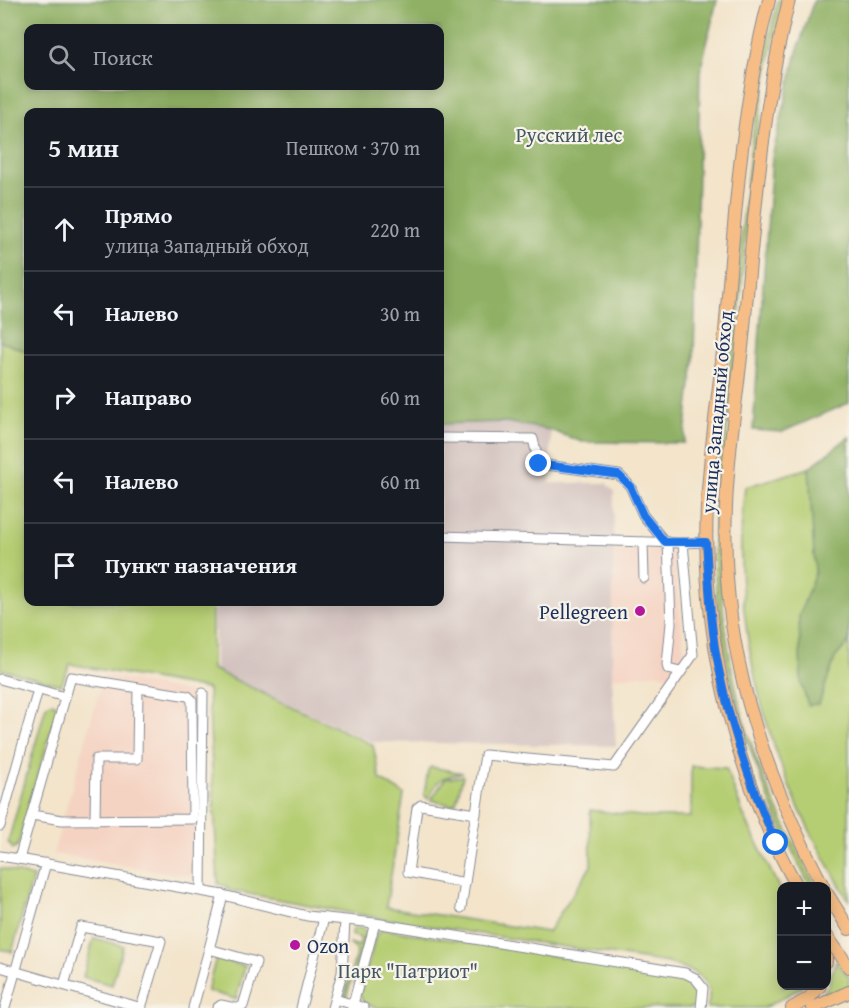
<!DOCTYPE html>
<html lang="ru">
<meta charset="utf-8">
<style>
:root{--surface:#171b24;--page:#242831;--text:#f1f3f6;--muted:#9ea1a6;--line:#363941}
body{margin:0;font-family:"Gentium Book Plus",serif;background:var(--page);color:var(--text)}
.controls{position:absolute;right:18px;bottom:18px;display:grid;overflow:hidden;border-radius:12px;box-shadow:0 3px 15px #0003}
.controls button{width:54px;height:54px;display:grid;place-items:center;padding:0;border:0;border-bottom:2px solid var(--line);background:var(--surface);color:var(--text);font:30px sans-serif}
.stop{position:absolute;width:18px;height:18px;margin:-14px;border:4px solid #1a73e8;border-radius:50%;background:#fff}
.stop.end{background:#1a73e8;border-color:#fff;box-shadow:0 2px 6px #0008}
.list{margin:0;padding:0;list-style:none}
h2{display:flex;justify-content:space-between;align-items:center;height:78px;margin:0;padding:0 24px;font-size:26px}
h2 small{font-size:20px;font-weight:400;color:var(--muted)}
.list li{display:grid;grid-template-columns:39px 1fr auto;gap:18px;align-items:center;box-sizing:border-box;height:84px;padding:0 24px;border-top:2px solid var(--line)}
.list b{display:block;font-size:22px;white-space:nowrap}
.list p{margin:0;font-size:20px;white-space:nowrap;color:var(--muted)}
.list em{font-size:20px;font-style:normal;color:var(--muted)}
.icon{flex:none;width:33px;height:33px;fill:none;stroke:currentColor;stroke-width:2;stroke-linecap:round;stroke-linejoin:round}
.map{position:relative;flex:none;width:849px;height:1008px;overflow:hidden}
.search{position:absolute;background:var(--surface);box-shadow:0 3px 15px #0003;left:24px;top:24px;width:420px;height:66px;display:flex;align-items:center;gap:15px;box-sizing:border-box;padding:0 21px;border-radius:12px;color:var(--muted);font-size:22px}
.panel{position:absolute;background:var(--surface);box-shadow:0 3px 15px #0003;left:24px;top:108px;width:420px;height:498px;border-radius:12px}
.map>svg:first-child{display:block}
.built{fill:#f5d3c2}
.industrial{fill:#d1c0bd}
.green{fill:#b6ce73;stroke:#687e68;stroke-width:1.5}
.forest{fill:#90b165;stroke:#567062;stroke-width:1.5;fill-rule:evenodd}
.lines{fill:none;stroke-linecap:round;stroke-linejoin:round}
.minor-casing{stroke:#878a94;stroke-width:11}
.major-casing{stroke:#878a94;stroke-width:14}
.minor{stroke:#fff;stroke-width:9}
.major{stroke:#f6be86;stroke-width:12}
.route{stroke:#1a73e8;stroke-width:8}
.poi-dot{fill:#b5179e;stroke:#f7f3e8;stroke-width:2}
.labels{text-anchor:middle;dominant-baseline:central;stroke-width:4.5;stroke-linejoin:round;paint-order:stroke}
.park-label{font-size:20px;fill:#425763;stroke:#f7f3e8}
.street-label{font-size:20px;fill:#1b2f5e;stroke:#f7f3e8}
.poi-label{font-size:20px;fill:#1b2f5e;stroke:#f7f3e8;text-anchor:end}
</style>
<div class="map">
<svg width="849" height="1008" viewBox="0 0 849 1008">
<rect width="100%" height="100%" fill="#f7f3e8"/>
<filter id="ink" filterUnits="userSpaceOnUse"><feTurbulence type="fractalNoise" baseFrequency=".0167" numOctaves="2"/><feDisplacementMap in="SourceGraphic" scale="12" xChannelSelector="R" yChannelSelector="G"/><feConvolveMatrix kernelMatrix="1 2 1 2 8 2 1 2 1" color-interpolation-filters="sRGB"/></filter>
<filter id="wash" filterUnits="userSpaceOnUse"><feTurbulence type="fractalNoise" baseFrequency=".008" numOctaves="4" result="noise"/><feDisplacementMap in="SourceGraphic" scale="24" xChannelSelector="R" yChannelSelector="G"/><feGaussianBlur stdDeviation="1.35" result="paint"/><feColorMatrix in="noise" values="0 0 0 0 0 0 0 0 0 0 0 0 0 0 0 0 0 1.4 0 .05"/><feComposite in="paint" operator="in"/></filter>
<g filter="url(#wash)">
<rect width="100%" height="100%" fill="#f3e4ca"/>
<g class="built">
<path d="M613,550H674L684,652L668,677L662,673L612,678Z"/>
<path d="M104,675L197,694L196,877L53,854Z"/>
</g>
<path class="industrial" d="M440,417L551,423L550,483H606L614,491L612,678L616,746L372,742L215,670V602H440Z"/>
<g class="green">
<path d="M778,0H783C756,104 748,209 739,316C734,379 724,443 720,507C716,590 728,680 756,758C773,803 794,845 816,886H810C747,766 708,644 715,506C718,446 729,385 734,325C743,215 751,107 778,0Z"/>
<path d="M0,341L28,352V602H212V669L373,745L380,779L404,794L386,907L548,932L591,866L590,810L648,817H691V766L726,768L744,816L781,892L782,986H804L764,1008H707C717,978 691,969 668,963L384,919L227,890V886L218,884L208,689L70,664L61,685L0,669Z"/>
<path d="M849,437V901C836,878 823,856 811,833C758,730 730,603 745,487L809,468Z"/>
<path d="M51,703L55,704L57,710L18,845L13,849L8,842L46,706Z"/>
<path d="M431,767L463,773C440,777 438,779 428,799L424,795L428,770Z"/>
<path d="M463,776L456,803L451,805L431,800L445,779Z"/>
<path d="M0,868L33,877L12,952L0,949Z"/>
<path d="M354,928L364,929L366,934L346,998L344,996L357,951L349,943L359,946L361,938L351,935Z"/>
<path d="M383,929L688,977L699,996L695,1008H379L364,1004L360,994L376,935Z"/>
<path d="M94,938L123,946L112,985L83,977Z"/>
<path d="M216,958L245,966L236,999L207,991Z"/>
<path d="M836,961L849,977V991L811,1006L827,988Z"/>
</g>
<g class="forest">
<path d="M0,0H717L700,72L694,360L684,443L582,442L550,430L506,422L440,424V112H28V352L0,341ZM440,28V86H28V28Z"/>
<path d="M814,0H849V403L782,432L753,430L772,157L797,52Z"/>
<path d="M849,437V642L835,658L819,704L808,705L801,683L799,616L815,573L809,468Z"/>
</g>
</g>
<g filter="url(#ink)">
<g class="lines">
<defs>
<g id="minor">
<path d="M440,438L533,439L539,464L619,475L630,486L643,515L665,542"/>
<path d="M440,536L683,543"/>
<path d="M643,542L644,578"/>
<path d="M668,542L671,623L667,665L668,669L680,672"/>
<path d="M0,679L65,697"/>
<path d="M32,815L62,820L193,819L192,700L188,696L71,677L19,859L223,895"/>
<path d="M95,820L96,759H137L138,689"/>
<path d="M0,826L38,690"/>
<path d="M0,856L19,859"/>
<path d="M465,883L408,872L417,808L421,805L476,814"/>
<path d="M201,890L203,693"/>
<path d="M461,908L485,755L614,767L693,655L683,543L706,542"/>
<path d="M0,967L142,1008"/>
<path d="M64,985L81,927L161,941L141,1008"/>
<path d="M335,999L364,1008"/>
<path d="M5,1008L46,863"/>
<path d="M193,1008L209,949"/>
<path d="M217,1008L221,1005L235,1008"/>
<path d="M238,1008L243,1006L256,962L209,949L223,895L307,916L375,923L685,973L695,978L703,988L701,1008"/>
<path d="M301,1008L324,918"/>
<path d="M332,1008L342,973L345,921"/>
<path d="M352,1008L375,923"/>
</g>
<g id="major">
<path d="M769,0C742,105 735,212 726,320C721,382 710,444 707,506C701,633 734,776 797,886"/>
<path d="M789,0C763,104 755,209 745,316C740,380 728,443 726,507C720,646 760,765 823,886"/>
<path d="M826,892L849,929"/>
<path d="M826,935L849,967"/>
<path d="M826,957V962"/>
<path d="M792,1008L809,998L820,986"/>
<path d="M813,1008L849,992"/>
</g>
</defs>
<use href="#minor" class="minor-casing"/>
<use href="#major" class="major-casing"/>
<use href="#minor" class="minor"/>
<use href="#major" class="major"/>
</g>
</g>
<g class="lines" filter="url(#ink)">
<path class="route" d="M539,464L619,475L630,486L643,515L665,542H706C709,584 710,627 719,669C731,729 751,788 776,843"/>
</g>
<g class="poi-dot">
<circle cx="640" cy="611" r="6"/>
<circle cx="295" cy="945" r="6"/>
</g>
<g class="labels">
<g class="park-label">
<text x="569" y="134">Русский лес</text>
<text x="408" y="970">Парк "Патриот"</text>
</g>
<g class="street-label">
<text transform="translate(716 412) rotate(-85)">улица Западный обход</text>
</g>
<g class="poi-label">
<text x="628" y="611">Pellegreen</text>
<text x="307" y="945" text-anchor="start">Ozon</text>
</g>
</g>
</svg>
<div class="controls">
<button>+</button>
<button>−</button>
</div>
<div class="stop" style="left:776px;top:843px"></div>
<div class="stop end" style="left:539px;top:464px"></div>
<div class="search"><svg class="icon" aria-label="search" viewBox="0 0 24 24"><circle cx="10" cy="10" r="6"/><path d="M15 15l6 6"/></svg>Поиск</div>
<section class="panel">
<h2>5 мин<small>Пешком · 370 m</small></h2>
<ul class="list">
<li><svg class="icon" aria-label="ahead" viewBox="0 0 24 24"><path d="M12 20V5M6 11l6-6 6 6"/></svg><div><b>Прямо</b><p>улица Западный обход</p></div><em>220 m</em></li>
<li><svg class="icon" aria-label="left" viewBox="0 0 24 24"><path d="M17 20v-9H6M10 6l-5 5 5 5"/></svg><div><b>Налево</b></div><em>30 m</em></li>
<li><svg class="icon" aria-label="right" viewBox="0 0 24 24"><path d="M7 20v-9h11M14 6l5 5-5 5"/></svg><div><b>Направо</b></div><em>60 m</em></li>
<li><svg class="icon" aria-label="left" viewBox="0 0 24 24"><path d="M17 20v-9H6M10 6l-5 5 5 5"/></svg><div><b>Налево</b></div><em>60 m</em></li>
<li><svg class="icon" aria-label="arrive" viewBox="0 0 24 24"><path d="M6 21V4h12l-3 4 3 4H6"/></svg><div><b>Пункт назначения</b></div></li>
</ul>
</section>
</div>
